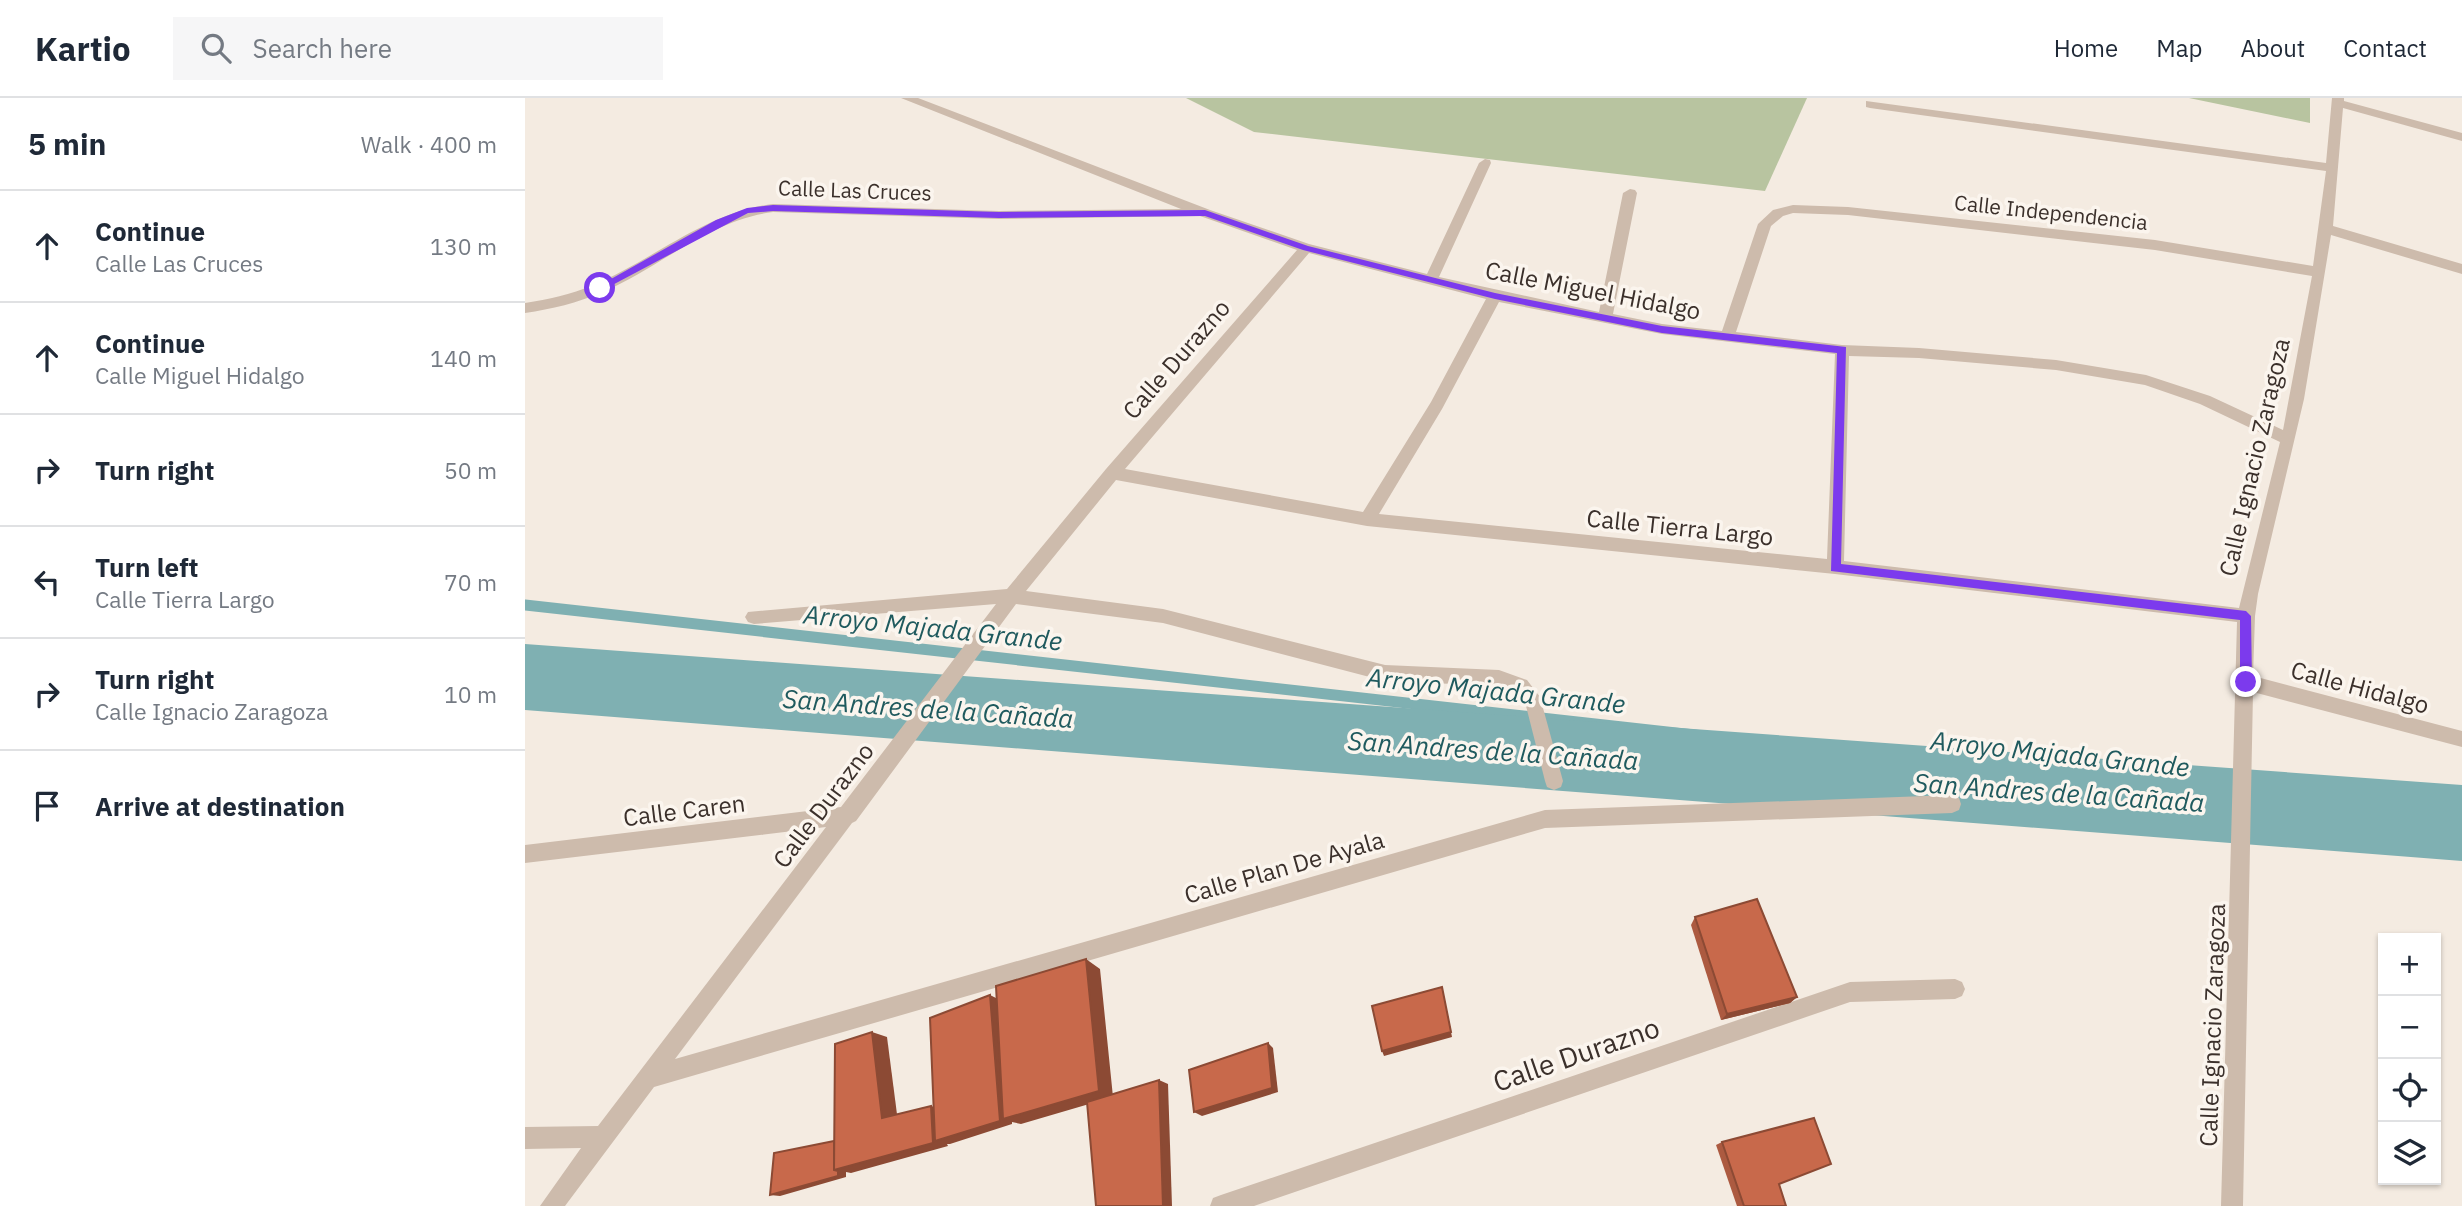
<!DOCTYPE html>
<meta charset="utf-8">
<style>
:root{--surface:#fff;--page:#f6f6f7;--text:#1f2937;--muted:#747a83;--line:#e0e1e3}
body{margin:0;font-family:"IBM Plex Sans",sans-serif;background:var(--page);color:var(--text)}
.controls{position:absolute;right:21px;bottom:21px;display:grid;overflow:hidden;border-radius:0px;box-shadow:0 2px 5px #0004}
.controls button{width:63px;height:63px;display:grid;place-items:center;padding:0;border:0;border-bottom:2px solid var(--line);background:var(--surface);color:var(--text);font:35px sans-serif}
.stop{position:absolute;width:21px;height:21px;margin:-16px;border:5px solid #7c3aed;border-radius:50%;background:#fff}
.stop.end{background:#7c3aed;border-color:#fff;box-shadow:0 2px 7px #0008}
.list{margin:0;padding:0;list-style:none}
h2{display:flex;justify-content:space-between;align-items:center;height:91px;margin:0;padding:0 28px;font-size:30px}
h2 small{font-size:23px;font-weight:400;color:var(--muted)}
.list li{display:grid;grid-template-columns:46px 1fr auto;gap:21px;align-items:center;box-sizing:border-box;height:112px;padding:0 28px;border-top:2px solid var(--line)}
.list b{display:block;font-size:26px;white-space:nowrap}
.list p{margin:0;font-size:23px;white-space:nowrap;color:var(--muted)}
.list em{font-size:23px;font-style:normal;color:var(--muted)}
.icon{flex:none;width:38px;height:38px;fill:none;stroke:currentColor;stroke-width:2;stroke-linecap:round;stroke-linejoin:round}
.map{position:relative;flex:none;width:1937px;height:1108px;overflow:hidden}
header{display:flex;align-items:center;gap:42px;box-sizing:border-box;height:98px;padding:0 35px;background:var(--surface);border-bottom:2px solid var(--line)}
header strong{font-size:33px}
nav{display:flex;gap:38px;margin-inline-start:auto;font-size:24px}
.search{width:490px;height:63px;background:var(--page);display:flex;align-items:center;gap:18px;box-sizing:border-box;padding:0 24px;border-radius:0px;color:var(--muted);font-size:26px}
main{display:flex}
aside{flex:1;background:var(--surface)}
.map>svg:first-child{display:block}
.green{fill:#b8c4a0}
.lines{fill:none;stroke-linecap:round;stroke-linejoin:round}
.stream-far1{stroke:#7fb0b2;stroke-width:11}
.stream{stroke:#7fb0b2;stroke-width:14}
.river{fill:#7fb0b2;fill-rule:evenodd}
.street{fill:#cdbbac;fill-rule:evenodd}
.wall{fill:#ac5a40}
.shaded-wall{fill:#8c4a34}
.building{fill:#c8694b;stroke:#8c4a34;stroke-width:2}
.route{fill:#7c3aed}
.labels{text-anchor:middle;dominant-baseline:central;stroke-width:7;stroke-linejoin:round;paint-order:stroke}
.far-street-label{font-size:21px;fill:#3b302b;stroke:#fbf5ee}
.street-label{font-size:24px;fill:#3b302b;stroke:#fbf5ee}
.water-label{font-size:26px;font-style:italic;fill:#1f5a5e;stroke:#fbf5ee}
.near-street-label{font-size:28px;fill:#3b302b;stroke:#fbf5ee}
</style>
<header>
<strong>Kartio</strong>
<div class="search"><svg class="icon" aria-label="search" viewBox="0 0 24 24"><circle cx="10" cy="10" r="6"/><path d="M15 15l6 6"/></svg>Search here</div>
<nav><a>Home</a><a>Map</a><a>About</a><a>Contact</a></nav>
</header>
<main>
<aside>
<h2>5 min<small>Walk · 400 m</small></h2>
<ul class="list">
<li><svg class="icon" aria-label="ahead" viewBox="0 0 24 24"><path d="M12 20V5M6 11l6-6 6 6"/></svg><div><b>Continue</b><p>Calle Las Cruces</p></div><em>130 m</em></li>
<li><svg class="icon" aria-label="ahead" viewBox="0 0 24 24"><path d="M12 20V5M6 11l6-6 6 6"/></svg><div><b>Continue</b><p>Calle Miguel Hidalgo</p></div><em>140 m</em></li>
<li><svg class="icon" aria-label="right" viewBox="0 0 24 24"><path d="M7 20v-9h11M14 6l5 5-5 5"/></svg><div><b>Turn right</b></div><em>50 m</em></li>
<li><svg class="icon" aria-label="left" viewBox="0 0 24 24"><path d="M17 20v-9H6M10 6l-5 5 5 5"/></svg><div><b>Turn left</b><p>Calle Tierra Largo</p></div><em>70 m</em></li>
<li><svg class="icon" aria-label="right" viewBox="0 0 24 24"><path d="M7 20v-9h11M14 6l5 5-5 5"/></svg><div><b>Turn right</b><p>Calle Ignacio Zaragoza</p></div><em>10 m</em></li>
<li><svg class="icon" aria-label="arrive" viewBox="0 0 24 24"><path d="M6 21V4h12l-3 4 3 4H6"/></svg><div><b>Arrive at destination</b></div></li>
</ul>
</aside>
<div class="map">
<svg width="1937" height="1108" viewBox="0 0 1937 1108">
<rect width="100%" height="100%" fill="#f4ebe1"/>
<g class="green">
<path d="M661,0H1282L1240,93L729,34Z"/>
<path d="M1664,0H1785V25Z"/>
</g>
<g class="lines">
<path class="stream-far1" d="M0,507L1376,660"/>
<path class="stream" d="M1360,659L1937,723"/>
<path class="river" d="M0,546L1937,687V763L0,612Z"/>
<g class="street">
<path d="M376,0H393L685,112L784,146L902,176L954,65L960,61L965,62L966,65L914,179L1074,214L1098,95L1105,91L1110,92L1112,95L1088,216L1137,226L1197,233L1233,126L1248,112L1268,107L1323,109L1630,142L1788,168L1801,73L1345,10L1341,9V3L1801,65L1807,0H1819V3L1937,35V43L1818,10L1808,128L1937,166V176L1806,137L1779,301L1733,496L1730,518L1728,578L1937,633V649L1728,594L1718,1108H1696L1712,524L1310,476L842,428L591,382L501,493L638,511L860,567L974,572L1002,582L1015,599L1038,683L1036,689L1029,692L1022,689L1020,683L1001,608L990,594L974,588L860,583L638,525L491,506L331,723L327,725L150,961L1020,712L1427,697L1434,700L1436,706L1434,712L1427,715L1020,730L129,989L40,1108H15L56,1050L0,1051V1029L73,1028L301,729L0,765V747L316,709L471,506L229,526L223,524L220,519L223,514L482,491L581,371L772,152L675,118L474,121L248,114C184,122 136,169 78,194C52,205 27,211 0,215V205C24,201 45,197 68,187C129,162 180,114 248,106L474,113L656,111ZM1268,115L1323,117L1630,152L1787,178L1758,332L1685,298L1621,277L1531,262L1394,250L1317,247L1211,234L1246,128L1258,118ZM784,155L961,201L906,304L838,414L600,371ZM974,204L1137,236L1310,256L1302,461L854,416L917,311ZM1324,258L1394,260L1531,272L1620,287L1675,306L1755,344L1714,510L1319,463Z"/>
<path d="M1430,881L1437,884L1440,891L1437,898L1430,901L1325,904L729,1108H685L688,1100L696,1097L1325,884Z"/>
</g>
</g>
<g class="wall">
<path d="M1170,819L1272,899L1265,905L1196,922L1166,827Z"/>
<path d="M1197,1044L1254,1086L1261,1108H1212L1191,1047Z"/>
</g>
<g class="shaded-wall">
<path d="M561,861L575,871L588,999L496,1026L487,1024V1026L425,1046H422L423,1048L326,1075L321,1074V1079L255,1098L245,1097L309,1072L406,1008L420,1012L465,897L477,903Z"/>
<path d="M1272,899L1265,905L1196,922L1202,916Z"/>
<path d="M347,934L362,939L373,1024L357,1020Z"/>
<path d="M926,934L927,939L859,958L857,953Z"/>
<path d="M743,945L748,950L753,994L677,1018L669,1014Z"/>
<path d="M634,982L643,986L647,1108H638Z"/>
</g>
<g class="building">
<path d="M1232,801L1272,899L1202,916L1170,819Z"/>
<path d="M561,861L574,993L478,1021L471,888Z"/>
<path d="M917,889L926,934L857,953L847,908Z"/>
<path d="M465,897L475,1023L410,1043L405,920Z"/>
<path d="M347,934L357,1020L406,1008L408,1045L309,1072L310,946Z"/>
<path d="M743,945L747,990L669,1014L664,972Z"/>
<path d="M634,982L638,1108H571L562,1004Z"/>
<path d="M1289,1020L1306,1066L1254,1086L1261,1108H1219L1197,1044Z"/>
<path d="M309,1043V1072L313,1073V1078L245,1097L249,1055Z"/>
</g>
<path class="route" d="M248,107L474,114L680,112L783,148L970,195L1137,228L1321,249L1316,466L1721,513L1726,518L1727,584L1721,589L1715,584V522L1306,473L1312,255L1137,235L970,201L778,152L680,118L474,120L248,113L223,115L78,192L70,190L191,122L222,110Z"/>
<g class="labels">
<g class="far-street-label">
<text transform="translate(330 92) rotate(2)">Calle Las Cruces</text>
<text transform="translate(1526 114) rotate(6)">Calle Independencia</text>
</g>
<g class="street-label">
<text transform="translate(1068 192) rotate(11)">Calle Miguel Hidalgo</text>
<text transform="translate(651 261) rotate(-49)">Calle Durazno</text>
<text transform="translate(1729 359) rotate(-77)">Calle Ignacio Zaragoza</text>
<text transform="translate(1155 429) rotate(6)">Calle Tierra Largo</text>
<text transform="translate(1835 589) rotate(15)">Calle Hidalgo</text>
<text transform="translate(298 707) rotate(-53)">Calle Durazno</text>
<text transform="translate(159 712) rotate(-7)">Calle Caren</text>
<text transform="translate(759 769) rotate(-16)">Calle Plan De Ayala</text>
<text transform="translate(1687 927) rotate(-88)">Calle Ignacio Zaragoza</text>
</g>
<g class="water-label">
<text transform="translate(408 529) rotate(6)">Arroyo Majada Grande</text>
<text transform="translate(971 592) rotate(6)">Arroyo Majada Grande</text>
<text transform="translate(403 610) rotate(4)">San Andres de la Cañada</text>
<text transform="translate(968 652) rotate(4)">San Andres de la Cañada</text>
<text transform="translate(1535 655) rotate(6)">Arroyo Majada Grande</text>
<text transform="translate(1534 694) rotate(4)">San Andres de la Cañada</text>
</g>
<g class="near-street-label">
<text transform="translate(1051 956) rotate(-19)">Calle Durazno</text>
</g>
</g>
</svg>
<div class="controls">
<button>+</button>
<button>−</button>
<button><svg class="icon" aria-label="locate" viewBox="0 0 24 24"><circle cx="12" cy="12" r="6"/><path d="M12 2v4M12 18v4M2 12h4M18 12h4"/></svg></button>
<button><svg class="icon" aria-label="layers" viewBox="0 0 24 24"><path d="M12 4l9 5-9 5-9-5zM3 14l9 5 9-5"/></svg></button>
</div>
<div class="stop" style="left:75px;top:190px"></div>
<div class="stop end" style="left:1721px;top:584px"></div>
</div>
</main>
